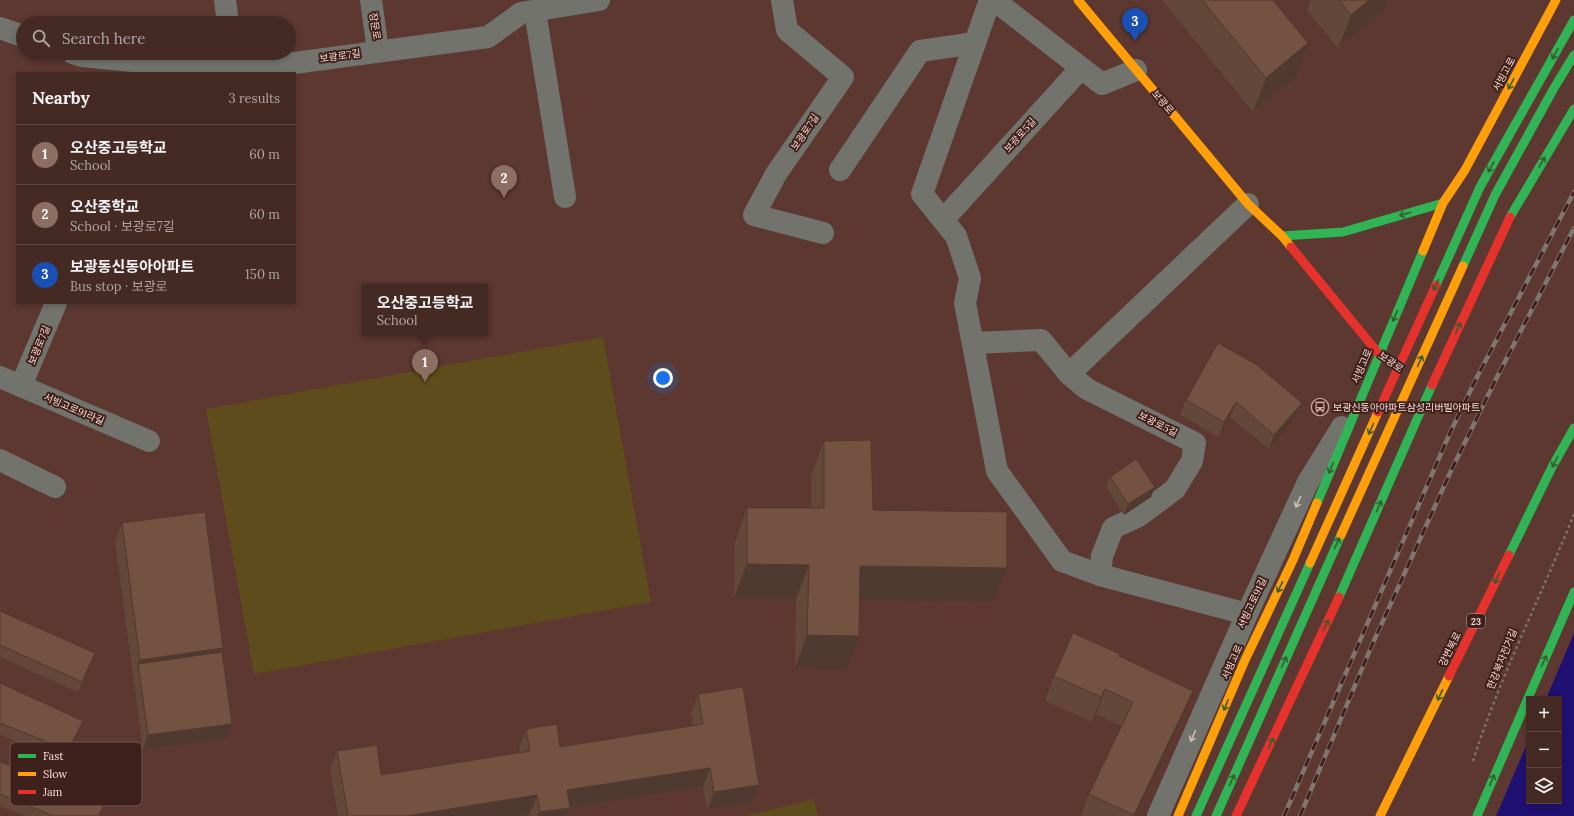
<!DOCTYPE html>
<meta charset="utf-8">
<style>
:root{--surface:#452a24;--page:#4f3631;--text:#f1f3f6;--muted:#b0a7a6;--line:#5d4641;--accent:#c5a39b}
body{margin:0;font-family:Lora,"Noto Sans KR",serif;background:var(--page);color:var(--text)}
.controls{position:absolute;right:12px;bottom:12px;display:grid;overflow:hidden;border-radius:0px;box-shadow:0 2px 6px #0003}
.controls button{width:36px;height:36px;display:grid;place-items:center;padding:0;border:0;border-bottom:1px solid var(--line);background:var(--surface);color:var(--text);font:20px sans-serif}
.you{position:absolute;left:663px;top:378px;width:14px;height:14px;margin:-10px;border:3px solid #fff;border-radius:50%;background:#1a73e8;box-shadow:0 0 0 6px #1a73e833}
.badge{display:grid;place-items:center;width:26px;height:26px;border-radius:50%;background:var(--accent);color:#fff;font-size:13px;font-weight:700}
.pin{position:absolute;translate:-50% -33px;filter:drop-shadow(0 1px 2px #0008)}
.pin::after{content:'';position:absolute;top:21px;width:14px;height:12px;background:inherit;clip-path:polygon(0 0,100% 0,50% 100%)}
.popup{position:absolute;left:362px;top:284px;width:126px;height:52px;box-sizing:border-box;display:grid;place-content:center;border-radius:0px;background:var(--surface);filter:drop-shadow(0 1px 3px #0005);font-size:13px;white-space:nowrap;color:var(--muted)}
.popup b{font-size:15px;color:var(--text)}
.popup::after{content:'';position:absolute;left:50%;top:100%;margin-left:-8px;border:8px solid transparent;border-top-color:var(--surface)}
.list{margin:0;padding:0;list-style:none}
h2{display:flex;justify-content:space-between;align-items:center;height:52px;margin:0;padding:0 16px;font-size:17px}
h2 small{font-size:13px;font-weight:400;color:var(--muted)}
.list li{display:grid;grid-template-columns:26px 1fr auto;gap:12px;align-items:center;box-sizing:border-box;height:60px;padding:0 16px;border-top:1px solid var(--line)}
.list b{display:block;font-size:15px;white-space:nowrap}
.list p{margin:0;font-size:13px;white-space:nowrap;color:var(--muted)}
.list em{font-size:13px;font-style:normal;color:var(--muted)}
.icon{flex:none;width:22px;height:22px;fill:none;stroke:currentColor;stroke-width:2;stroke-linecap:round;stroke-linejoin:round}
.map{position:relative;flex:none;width:1574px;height:816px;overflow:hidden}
.search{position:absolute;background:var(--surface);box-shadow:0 2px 6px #0003;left:16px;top:16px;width:280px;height:44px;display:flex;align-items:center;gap:10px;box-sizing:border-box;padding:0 14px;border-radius:22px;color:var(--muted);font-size:15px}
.panel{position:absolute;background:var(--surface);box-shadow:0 2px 6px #0003;left:16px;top:72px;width:280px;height:232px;border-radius:0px}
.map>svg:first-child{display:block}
.green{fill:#5e4c1c}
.water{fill:#201072}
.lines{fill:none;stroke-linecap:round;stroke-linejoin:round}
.path{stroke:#77716c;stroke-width:2.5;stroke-dasharray:3 3;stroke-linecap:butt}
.street{stroke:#71736c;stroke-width:22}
.fast{stroke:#30b455;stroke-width:9}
.slow{stroke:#ff9f0a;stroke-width:9}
.jam{stroke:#e5322d;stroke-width:9}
.rail-casing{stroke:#807670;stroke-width:4.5}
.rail{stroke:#3e211a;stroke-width:3;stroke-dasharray:9;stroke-linecap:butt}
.wall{fill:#634739}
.shaded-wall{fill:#50392e}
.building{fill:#735242;stroke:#50392e}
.oneway{stroke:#385c32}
.oneway2{stroke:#d3bdb6}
.labels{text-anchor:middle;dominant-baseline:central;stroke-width:4;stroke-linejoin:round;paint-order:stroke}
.shield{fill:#3e211a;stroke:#c4a59d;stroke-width:1}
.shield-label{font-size:9px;font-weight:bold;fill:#fdddd5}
.street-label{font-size:10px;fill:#fdddd5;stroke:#3e211a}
.poi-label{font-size:10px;fill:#fdddd5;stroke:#3e211a;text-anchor:start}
.key{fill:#3e211a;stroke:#775952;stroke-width:1}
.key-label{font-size:11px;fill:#fdddd5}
</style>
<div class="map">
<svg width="1574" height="816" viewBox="0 0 1574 816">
<rect width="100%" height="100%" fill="#5c3830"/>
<g class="green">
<path d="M603,337L651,602L254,674L206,409Z"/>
<path d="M814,799L818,816H744Z"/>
</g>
<path class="water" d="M1574,633V816H1496L1529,739V801H1559V699H1546Z"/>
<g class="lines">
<path class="path" d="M1473,761C1500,676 1541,597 1574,514"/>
<g class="street">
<path d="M225,0L228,23"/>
<path d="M371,0L378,51"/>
<path d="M782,0L787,30L843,77L776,174L754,215L823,233"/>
<path d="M990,0L922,194L956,236L970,278L965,303L997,471L1062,561L1100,575L1247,614"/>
<path d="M994,0L1102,84L1136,70"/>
<path d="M535,11L565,197"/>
<path d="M0,28L23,36"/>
<path d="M73,53L82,56L235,71L488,37L521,13L599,0"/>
<path d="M840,170L920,51L975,43"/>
<path d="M943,220L1081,68"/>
<path d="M973,343L1041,340L1069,374L1087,389L1195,443L1192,461L1175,489L1139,516L1113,528L1102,556L1100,575"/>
<path d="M1069,374L1248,204"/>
<path d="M0,377L149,441"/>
<path d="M21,386L56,303"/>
<path d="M0,460L55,487"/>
<path d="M1158,816L1247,614L1308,482L1342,427"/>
</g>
<g class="fast">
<path d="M1510,217L1574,109"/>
<path d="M1282,236L1343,232L1443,203"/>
<path d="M1463,266L1495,195L1554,88L1574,55"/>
<path d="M1436,285L1480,187L1574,20"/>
<path d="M1317,503L1423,251"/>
<path d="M1509,555L1552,467L1574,428"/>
<path d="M1339,597L1432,385"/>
<path d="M1196,816L1310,563"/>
<path d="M1216,816L1341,535"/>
<path d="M1477,816L1574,592"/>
</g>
<g class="slow">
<path d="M1078,0L1248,204L1282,236L1291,247"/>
<path d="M1423,251L1443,203L1465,170L1556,0"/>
<path d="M1341,535L1463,266"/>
<path d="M1310,563L1378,412"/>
<path d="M1178,816L1245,660L1293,560L1317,503"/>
<path d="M1380,816L1449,676"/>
</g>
<g class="jam">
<path d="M1291,247L1379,354L1393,364"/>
<path d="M1432,385L1510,217"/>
<path d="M1378,412L1436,285"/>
<path d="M1449,676L1509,555"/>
<path d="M1236,816L1339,597"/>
</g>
<defs>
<g id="rail">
<path d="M1284,816L1449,435L1477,377L1574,192"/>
<path d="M1300,816L1372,645L1450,473L1495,381L1574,228"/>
</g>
</defs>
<use href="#rail" class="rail-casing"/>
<use href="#rail" class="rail"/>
</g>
<g class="wall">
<path d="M1162,0H1273L1296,77L1253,112Z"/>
<path d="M1311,0H1388L1384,11L1338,48L1307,10Z"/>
<path d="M1186,400L1302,403L1296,417L1269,449L1230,417L1219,437L1180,415Z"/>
<path d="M824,441L873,510L1007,568L994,602L860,600L847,670L795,668L796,599L734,598L735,542L747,508H811V475Z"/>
<path d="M1110,477L1151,497L1124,515L1106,487Z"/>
<path d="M122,523L223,648L222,652L232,724L226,739L143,750L115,542Z"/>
<path d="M0,611L95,653L91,664L78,692L0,657Z"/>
<path d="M1119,656L1193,691L1183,716L1136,816H1081L1089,794L1121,726L1096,714L1092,722L1045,701L1054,676Z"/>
<path d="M0,683L83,721L79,731L65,760L0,735Z"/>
<path d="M698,694L759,785L752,803L707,810L703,787L570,808L567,816H530V814L518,816H338L330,770L337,751L381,775L520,753L519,748L526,729L560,747L693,726L691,713Z"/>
<path d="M0,762L99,816H25L0,806Z"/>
</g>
<g class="shaded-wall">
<path d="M1369,0H1388L1384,11L1338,48L1351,15Z"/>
<path d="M1308,43L1296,77L1253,112L1266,78Z"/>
<path d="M1236,402L1230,417L1219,437L1224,422Z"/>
<path d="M1302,403L1296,417L1269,449L1274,435Z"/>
<path d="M1155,487L1151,497L1124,515L1128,504Z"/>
<path d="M747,564L809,565L796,599L734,598Z"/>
<path d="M860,566L1007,568L994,602L848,600Z"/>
<path d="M807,635L859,636L847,670L795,668Z"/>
<path d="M223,648L217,667L138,664L140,660Z"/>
<path d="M95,653L91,664L78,692L82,682Z"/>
<path d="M1105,689L1096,714L1092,722L1101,697Z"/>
<path d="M1193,691L1183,716L1136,816H1134Z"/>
<path d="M83,721L79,731L65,760L68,750Z"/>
<path d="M232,724L226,739L143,750L148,735Z"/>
<path d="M710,768L703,787L570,808L567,816H538L540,812L567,790Z"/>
<path d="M759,785L752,803L707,810L714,792Z"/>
<path d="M537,795L530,814L518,816H407Z"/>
</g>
<g class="building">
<path d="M1202,0H1273L1308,43L1266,78Z"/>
<path d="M1339,0H1369L1351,15Z"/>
<path d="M1218,343L1257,365L1302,403L1274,435L1236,402L1224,422L1186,400Z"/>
<path d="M871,440L873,510L1007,512V568L860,566L859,636L807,635L809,565L747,564V508H824V441Z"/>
<path d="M1136,459L1155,487L1128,504L1110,477Z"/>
<path d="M205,512L223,648L140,660L122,523Z"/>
<path d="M0,611L95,653L82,682L0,645Z"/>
<path d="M1073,633L1120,654L1119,656L1193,691L1134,815L1089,794L1133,702L1105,689L1101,697L1054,676Z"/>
<path d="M222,652L232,724L148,735L138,664Z"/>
<path d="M0,683L83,721L68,750L0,723Z"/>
<path d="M743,687L759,785L714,792L710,768L567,790L570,808L540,812L537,795L407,816H348L337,751L377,745L381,775L530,751L526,729L557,724L560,747L703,724L698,694Z"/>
<path d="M0,762L104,803L99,816H54L0,794Z"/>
</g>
<defs><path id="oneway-shaft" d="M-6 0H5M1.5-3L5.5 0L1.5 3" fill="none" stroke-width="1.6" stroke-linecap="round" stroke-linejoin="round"/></defs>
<g class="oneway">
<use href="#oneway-shaft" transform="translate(1555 54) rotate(119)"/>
<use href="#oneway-shaft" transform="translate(1511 84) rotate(118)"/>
<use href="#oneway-shaft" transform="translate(1542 162) rotate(-60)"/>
<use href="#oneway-shaft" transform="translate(1491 167) rotate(119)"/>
<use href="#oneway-shaft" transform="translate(1405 214) rotate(163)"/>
<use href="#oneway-shaft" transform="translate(1436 285) rotate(114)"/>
<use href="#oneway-shaft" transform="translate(1395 316) rotate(113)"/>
<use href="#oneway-shaft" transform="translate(1458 328) rotate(-65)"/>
<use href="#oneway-shaft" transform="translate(1420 361) rotate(-66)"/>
<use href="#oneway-shaft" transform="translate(1371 429) rotate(114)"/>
<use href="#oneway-shaft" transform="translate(1555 462) rotate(118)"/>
<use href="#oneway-shaft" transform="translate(1331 468) rotate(113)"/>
<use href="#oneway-shaft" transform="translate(1379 506) rotate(-66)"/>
<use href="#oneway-shaft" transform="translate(1337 543) rotate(-66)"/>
<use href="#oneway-shaft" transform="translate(1497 578) rotate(116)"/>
<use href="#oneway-shaft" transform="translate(1280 587) rotate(116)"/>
<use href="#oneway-shaft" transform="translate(1326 625) rotate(-65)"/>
<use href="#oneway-shaft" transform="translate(1544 661) rotate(-66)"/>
<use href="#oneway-shaft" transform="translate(1284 662) rotate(-66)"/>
<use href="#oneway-shaft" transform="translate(1440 695) rotate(116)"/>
<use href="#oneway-shaft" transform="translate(1226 705) rotate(113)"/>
<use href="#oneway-shaft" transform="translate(1271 743) rotate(-65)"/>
<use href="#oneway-shaft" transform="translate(1232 780) rotate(-66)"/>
<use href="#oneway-shaft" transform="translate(1492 780) rotate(-67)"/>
</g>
<g class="oneway2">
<use href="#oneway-shaft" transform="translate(1298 502) rotate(115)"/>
<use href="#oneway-shaft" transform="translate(1193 736) rotate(114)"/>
</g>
<defs>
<symbol id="bus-ring" viewBox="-11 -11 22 22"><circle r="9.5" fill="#3e211a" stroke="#c5a39b" stroke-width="1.5"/><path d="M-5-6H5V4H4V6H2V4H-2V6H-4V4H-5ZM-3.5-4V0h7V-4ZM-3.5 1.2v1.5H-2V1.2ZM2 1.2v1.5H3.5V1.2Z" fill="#c5a39b"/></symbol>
</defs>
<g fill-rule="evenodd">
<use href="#bus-ring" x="1310" y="397" width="20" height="20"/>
</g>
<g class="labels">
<rect class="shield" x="1467" y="614" width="18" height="14" rx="3"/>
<g class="shield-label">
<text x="1476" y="621">23</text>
</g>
<g class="street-label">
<text transform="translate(375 26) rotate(81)">장문로</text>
<text transform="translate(340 56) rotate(-8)">보광로7길</text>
<text transform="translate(1504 74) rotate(-62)">서빙고로</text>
<text transform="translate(1163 102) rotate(50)">보광로</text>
<text transform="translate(805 132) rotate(-56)">보광로7길</text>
<text transform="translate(1020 135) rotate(-48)">보광로5길</text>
<text transform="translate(39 345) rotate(-67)">보광로7길</text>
<text transform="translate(1391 362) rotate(35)">보광로</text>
<text transform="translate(1362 366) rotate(-67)">서빙고로</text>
<text transform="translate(74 409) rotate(23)">서빙고로91라길</text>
<text transform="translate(1158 424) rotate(27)">보광로5길</text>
<text transform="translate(1252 603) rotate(-65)">서빙고로91길</text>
<text transform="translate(1450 649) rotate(-64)">강변북로</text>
<text transform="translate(1502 659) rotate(-68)">한강북자전거길</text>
<text transform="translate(1232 662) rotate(-66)">서빙고로</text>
</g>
<g class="poi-label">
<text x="1333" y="407">보광신동아아파트삼성리버빌아파트</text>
</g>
</g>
<rect x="10" y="742" width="132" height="64" rx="6" class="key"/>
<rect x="18" y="754" width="18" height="4" fill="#30b455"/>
<rect x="18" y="772" width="18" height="4" fill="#ff9f0a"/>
<rect x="18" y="790" width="18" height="4" fill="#e5322d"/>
<g class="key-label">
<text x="43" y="760">Fast</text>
<text x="43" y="778">Slow</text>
<text x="43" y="796">Jam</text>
</g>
</svg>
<div class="controls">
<button>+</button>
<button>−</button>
<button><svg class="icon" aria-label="layers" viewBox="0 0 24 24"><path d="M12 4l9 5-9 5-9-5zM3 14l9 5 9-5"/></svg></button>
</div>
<div class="you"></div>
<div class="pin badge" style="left:425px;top:382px;background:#8d6e63">1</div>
<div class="popup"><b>오산중고등학교</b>School</div>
<div class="pin badge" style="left:504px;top:198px;background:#8d6e63">2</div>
<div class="pin badge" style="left:1135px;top:41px;background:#1a4fb4">3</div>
<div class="search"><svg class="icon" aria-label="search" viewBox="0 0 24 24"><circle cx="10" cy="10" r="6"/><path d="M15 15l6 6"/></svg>Search here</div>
<section class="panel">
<h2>Nearby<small>3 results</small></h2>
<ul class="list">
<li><span class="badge" style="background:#8d6e63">1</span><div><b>오산중고등학교</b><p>School</p></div><em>60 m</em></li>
<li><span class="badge" style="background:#8d6e63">2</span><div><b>오산중학교</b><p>School · 보광로7길</p></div><em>60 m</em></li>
<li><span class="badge" style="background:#1a4fb4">3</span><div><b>보광동신동아아파트</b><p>Bus stop · 보광로</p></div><em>150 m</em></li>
</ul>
</section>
</div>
